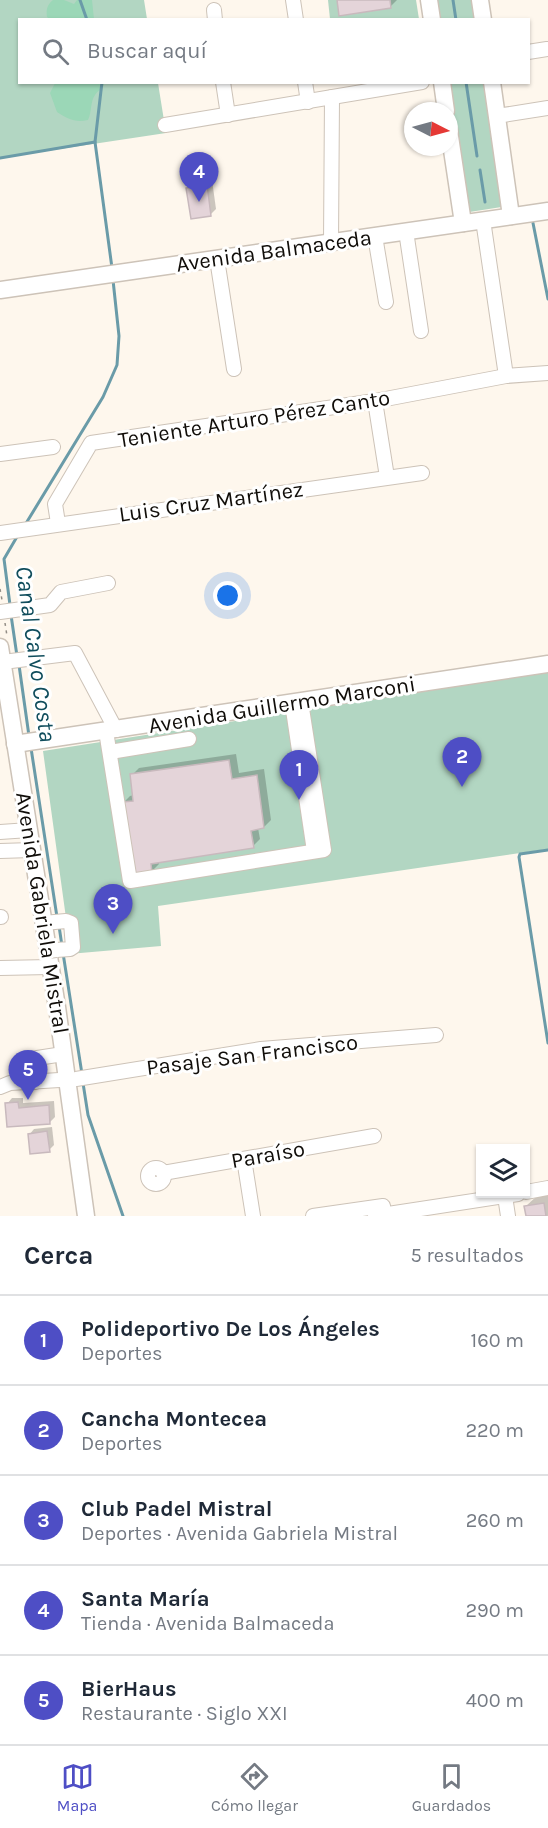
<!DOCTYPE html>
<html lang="es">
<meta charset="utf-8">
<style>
:root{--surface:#fff;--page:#f2f2f3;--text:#1f2937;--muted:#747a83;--line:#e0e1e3;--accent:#4e4ec5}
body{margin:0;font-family:Karla,sans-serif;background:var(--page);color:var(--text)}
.controls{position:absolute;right:18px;bottom:18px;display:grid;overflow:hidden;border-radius:0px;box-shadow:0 2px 4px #0004}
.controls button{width:54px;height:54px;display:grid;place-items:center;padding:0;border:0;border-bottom:2px solid var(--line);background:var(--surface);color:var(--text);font:30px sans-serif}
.compass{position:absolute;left:404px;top:102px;width:54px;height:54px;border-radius:50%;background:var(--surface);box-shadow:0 2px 4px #0004;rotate:96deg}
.you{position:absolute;left:228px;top:596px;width:21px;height:21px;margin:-15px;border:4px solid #fff;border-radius:50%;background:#1a73e8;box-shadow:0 0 0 9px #1a73e833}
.badge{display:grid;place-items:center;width:39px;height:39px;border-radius:50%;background:var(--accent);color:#fff;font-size:20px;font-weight:700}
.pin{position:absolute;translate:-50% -50px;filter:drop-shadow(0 2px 3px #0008)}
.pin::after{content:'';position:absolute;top:32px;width:21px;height:18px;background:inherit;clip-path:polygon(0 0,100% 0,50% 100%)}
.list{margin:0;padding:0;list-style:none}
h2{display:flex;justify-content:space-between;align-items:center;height:78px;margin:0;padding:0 24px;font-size:26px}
h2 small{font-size:20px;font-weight:400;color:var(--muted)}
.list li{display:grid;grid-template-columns:39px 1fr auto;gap:18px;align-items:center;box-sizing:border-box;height:90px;padding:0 24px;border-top:2px solid var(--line)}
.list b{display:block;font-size:22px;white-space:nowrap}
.list p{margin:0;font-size:20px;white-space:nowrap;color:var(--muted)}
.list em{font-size:20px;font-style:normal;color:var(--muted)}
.icon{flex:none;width:33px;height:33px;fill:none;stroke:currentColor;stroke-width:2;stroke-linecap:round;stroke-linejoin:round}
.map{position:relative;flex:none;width:548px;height:1216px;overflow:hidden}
.search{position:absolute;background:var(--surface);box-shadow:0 2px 4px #0004;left:18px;right:18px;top:18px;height:66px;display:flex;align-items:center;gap:15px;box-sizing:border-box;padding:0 21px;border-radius:0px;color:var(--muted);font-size:22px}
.sheet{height:528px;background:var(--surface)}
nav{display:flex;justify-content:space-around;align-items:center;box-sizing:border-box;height:84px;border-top:2px solid var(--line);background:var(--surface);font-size:16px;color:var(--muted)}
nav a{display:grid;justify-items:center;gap:3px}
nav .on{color:var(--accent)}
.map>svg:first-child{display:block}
.green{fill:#b2d6c2}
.forest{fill:#9bd7b7}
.shadow{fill:#0003}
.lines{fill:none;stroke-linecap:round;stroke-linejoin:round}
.stream{stroke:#6a9ba8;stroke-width:3}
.building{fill:#e4d4d9;stroke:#c8b9bd;stroke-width:1.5}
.minor-casing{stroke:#cdc3b8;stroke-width:16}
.major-casing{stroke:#cdc3b8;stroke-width:19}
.path{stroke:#928d86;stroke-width:1.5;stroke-dasharray:3 4.5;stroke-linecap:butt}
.minor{stroke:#fff;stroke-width:14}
.major{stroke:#fff;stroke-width:16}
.minor-bridge-casing{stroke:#cdc3b8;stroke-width:16;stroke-linecap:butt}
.minor-bridge{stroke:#fff;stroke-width:14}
.labels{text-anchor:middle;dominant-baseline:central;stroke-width:6;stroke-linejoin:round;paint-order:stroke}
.street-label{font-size:22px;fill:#100d09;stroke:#fff}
.water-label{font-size:24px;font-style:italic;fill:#104d5c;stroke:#fff}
</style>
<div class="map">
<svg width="548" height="1216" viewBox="0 0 548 1216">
<rect width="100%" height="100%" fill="#fef7ed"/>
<g class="green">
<path d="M0,0H144L147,19L20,20V82L158,83L166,133L0,158Z"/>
<path d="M328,0H416L419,19H330Z"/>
<path d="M431,0H476L479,19H434Z"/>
<path d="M443,83H489L508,206L463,213Z"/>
<path d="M548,672V849L158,906L161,946L69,954L66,918L43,751Z"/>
</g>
<g class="forest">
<path d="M53,0H64L74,4L77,0H92L94,19H49L47,17C46,9 47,5 53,0Z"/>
<path d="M55,83V82L104,83C103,90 99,89 95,95C90,102 92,112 88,120C75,123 68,119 57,112L50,93Z"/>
</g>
<g class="shadow">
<path d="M338,0H397L390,7Z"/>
<path d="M212,180L216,209L211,214L188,188L193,183Z"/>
<path d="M236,754L239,773L264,769L271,820L264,827L258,828L260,839L253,846L159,862V864L152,871L123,803L130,796L134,795L132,775L139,768Z"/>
<path d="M12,1098H23V1103L54,1101L55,1117L50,1122L7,1104Z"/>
<path d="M52,1127L54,1145L49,1150L29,1135L34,1129Z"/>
<path d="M548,1194V1216H527L526,1206L537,1196Z"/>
</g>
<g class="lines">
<g class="stream">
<path d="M80,0L87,20"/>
<path d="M453,0L456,20"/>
<path d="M102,82L95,142L112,268"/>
<path d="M466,82L477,156"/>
<path d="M0,158L95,142"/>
<path d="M480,170L485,202"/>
<path d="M533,223L548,299"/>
<path d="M25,525L103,397L117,365L119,336L113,280"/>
<path d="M10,605L4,559L18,535"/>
<path d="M11,615L17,656"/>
<path d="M19,665L29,736"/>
<path d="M31,748L57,917"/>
<path d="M548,850L520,854L519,857L548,1043"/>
<path d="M59,926L62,946"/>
<path d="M63,953L82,1074"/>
<path d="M83,1083L88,1115L123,1216"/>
</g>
</g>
<g class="building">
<path d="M337,0H390L391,8L339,16Z"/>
<path d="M207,184L211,216L191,219L186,188Z"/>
<path d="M229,760L232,779L257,775L264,828L251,831L254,848L151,864L152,873L133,874L122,802L133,801L130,774Z"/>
<path d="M18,1102L19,1108L49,1105L50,1124L7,1127L5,1103Z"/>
<path d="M47,1131L50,1152L30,1154L28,1134Z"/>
<path d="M544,1203L546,1216H526L524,1206Z"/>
</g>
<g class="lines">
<defs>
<g id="minor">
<path d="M293,0L296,20"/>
<path d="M214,10L215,20"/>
<path d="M528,52L547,49"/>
<path d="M223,82L228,115"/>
<path d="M305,82L308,102"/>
<path d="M497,116L548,108"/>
<path d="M165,125L422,82"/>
<path d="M483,220L506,376"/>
<path d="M406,231L421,331"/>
<path d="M375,236L386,302"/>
<path d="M331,242L332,97"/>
<path d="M217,259L234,369"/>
<path d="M375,401L387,477"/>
<path d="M0,454L53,447"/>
<path d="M58,523L55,504L91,443L375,401L506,376L548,373"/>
<path d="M0,533L422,473"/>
<path d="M0,612L50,605L61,592L108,583"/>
<path d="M3,662L75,653L116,730"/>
<path d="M292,703L314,851"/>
<path d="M106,731L130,881L324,850L301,702"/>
<path d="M110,752L189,739"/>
<path d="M0,832L29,830"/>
<path d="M0,851L32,850"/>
<path d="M0,917H1"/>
<path d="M43,923L66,921L71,923L73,947L70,949L56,950"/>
<path d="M0,968L50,967"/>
<path d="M35,1082L31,1059L63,1054"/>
<path d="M0,1087L10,1083L76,1079L261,1049L436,1035"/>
<path d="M244,1159L253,1216"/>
<circle cx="156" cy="1176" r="8"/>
<path d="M163,1173L374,1136"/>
<path d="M526,1192L548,1188"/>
<path d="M505,1196L508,1216"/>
<path d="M313,1216L383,1206L384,1211"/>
<path d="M375,1216L518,1194"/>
</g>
<g id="major">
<path d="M429,0L432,20"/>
<path d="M480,0L483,20"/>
<path d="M442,82L446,111"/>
<path d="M492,82L511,216"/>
<path d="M449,130L463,223"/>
<path d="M0,290L548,211"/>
<path d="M0,647L57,1007L86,1216"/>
<path d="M15,744L548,664"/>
</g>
</defs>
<use href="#minor" class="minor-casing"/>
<use href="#major" class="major-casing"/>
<g class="path">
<path d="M0,589L2,600"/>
<path d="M5,623L7,636"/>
</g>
<use href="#minor" class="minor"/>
<use href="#major" class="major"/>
<defs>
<path id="minor-bridge" d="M48,951L56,950"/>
</defs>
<use href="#minor-bridge" class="minor-bridge-casing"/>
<use href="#minor-bridge" class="minor-bridge"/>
</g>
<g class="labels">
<g class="street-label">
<text transform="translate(274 251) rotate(-8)">Avenida Balmaceda</text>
<text transform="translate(254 419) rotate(-9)">Teniente Arturo Pérez Canto</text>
<text transform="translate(211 502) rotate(-8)">Luis Cruz Martínez</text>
<text transform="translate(282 705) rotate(-9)">Avenida Guillermo Marconi</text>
<text transform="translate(42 913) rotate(81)">Avenida Gabriela Mistral</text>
<text transform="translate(252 1055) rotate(-7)">Pasaje San Francisco</text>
<text transform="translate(268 1155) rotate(-10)">Paraíso</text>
</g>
<g class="water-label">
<text transform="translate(36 654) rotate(82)">Canal Calvo Costa</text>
</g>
</g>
</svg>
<div class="controls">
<button><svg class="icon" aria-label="layers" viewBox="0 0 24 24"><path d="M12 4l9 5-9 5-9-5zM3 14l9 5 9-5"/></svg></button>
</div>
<svg class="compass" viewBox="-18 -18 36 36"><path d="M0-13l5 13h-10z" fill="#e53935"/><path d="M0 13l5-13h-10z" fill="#747a83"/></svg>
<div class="you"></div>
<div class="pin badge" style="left:299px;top:800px">1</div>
<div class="pin badge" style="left:462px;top:787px">2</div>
<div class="pin badge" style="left:113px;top:934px">3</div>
<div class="pin badge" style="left:199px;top:202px">4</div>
<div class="pin badge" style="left:28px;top:1100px">5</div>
<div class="search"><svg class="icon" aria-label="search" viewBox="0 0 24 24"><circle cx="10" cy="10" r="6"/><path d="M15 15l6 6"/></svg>Buscar aquí</div>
</div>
<section class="sheet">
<h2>Cerca<small>5 resultados</small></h2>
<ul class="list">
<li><span class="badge">1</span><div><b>Polideportivo De Los Ángeles</b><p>Deportes</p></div><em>160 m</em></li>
<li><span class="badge">2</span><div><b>Cancha Montecea</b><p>Deportes</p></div><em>220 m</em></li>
<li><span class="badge">3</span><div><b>Club Padel Mistral</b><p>Deportes · Avenida Gabriela Mistral</p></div><em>260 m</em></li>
<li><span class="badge">4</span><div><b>Santa María</b><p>Tienda · Avenida Balmaceda</p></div><em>290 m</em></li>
<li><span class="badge">5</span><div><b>BierHaus</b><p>Restaurante · Siglo XXI</p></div><em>400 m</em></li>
</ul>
</section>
<nav>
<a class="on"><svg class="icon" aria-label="map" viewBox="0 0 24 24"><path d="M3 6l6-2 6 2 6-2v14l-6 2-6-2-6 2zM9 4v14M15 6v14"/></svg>Mapa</a>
<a><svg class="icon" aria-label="directions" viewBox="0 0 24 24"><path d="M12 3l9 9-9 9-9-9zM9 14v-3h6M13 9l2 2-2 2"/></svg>Cómo llegar</a>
<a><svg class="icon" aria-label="saved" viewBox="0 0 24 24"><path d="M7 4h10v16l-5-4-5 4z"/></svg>Guardados</a>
</nav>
